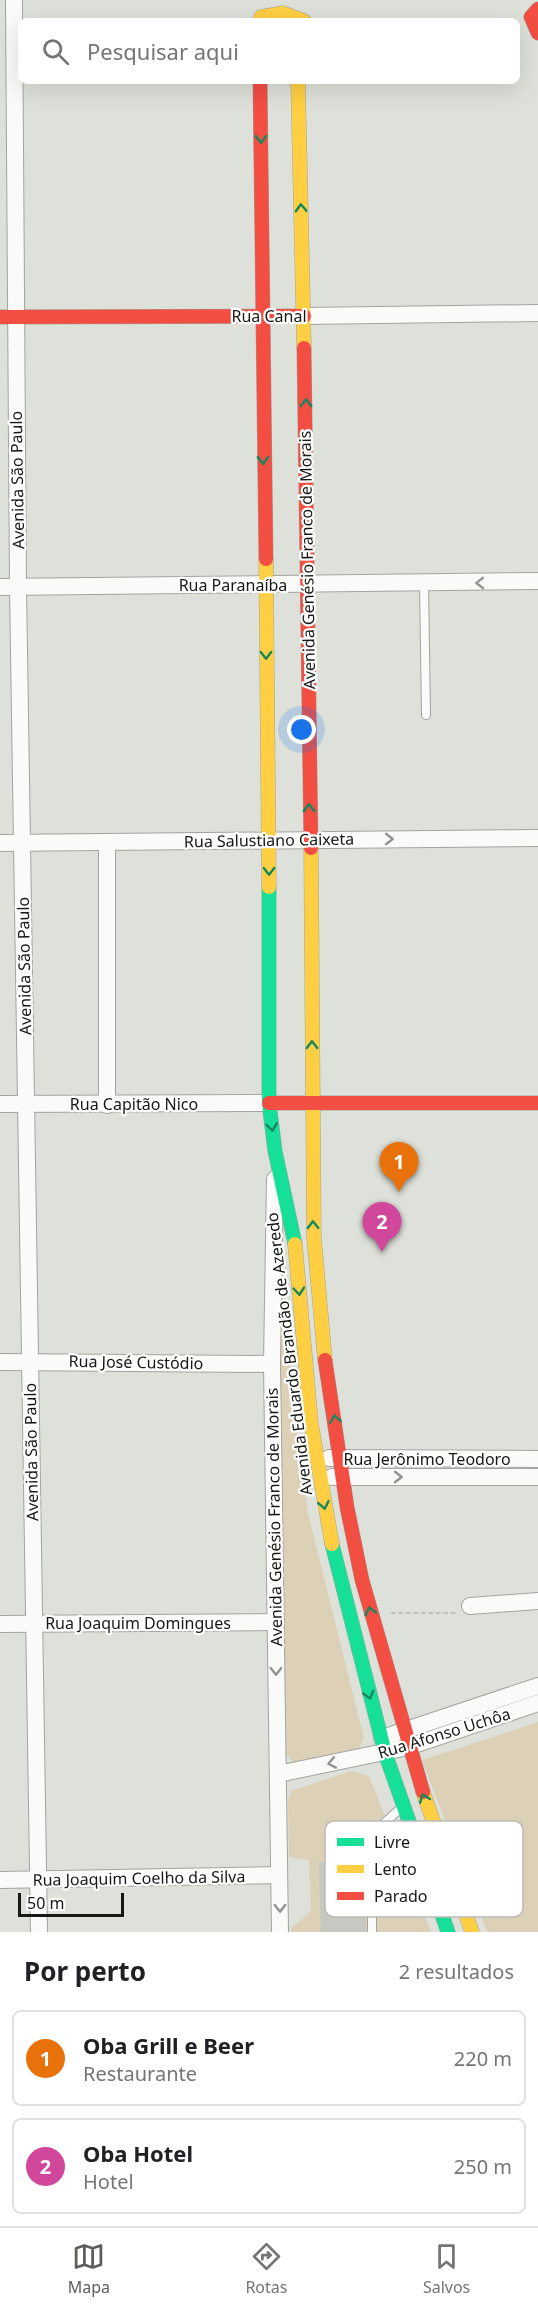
<!DOCTYPE html>
<html lang="pt">
<meta charset="utf-8">
<style>
:root{--surface:#fff;--page:#f2f2f2;--text:#202124;--muted:#757577;--line:#e0e0e0;--accent:#5b5e59}
body{margin:0;font-family:"Noto Sans",sans-serif;background:var(--page);color:var(--text)}
.scale{position:absolute;left:18px;bottom:15px;width:106px;box-sizing:border-box;padding-left:6px;border:3px solid #151813;border-top:0;font-size:16px;line-height:21px;white-space:nowrap;color:#151813;-webkit-text-stroke:4px #fff;paint-order:stroke}
.you{position:absolute;left:302px;top:730px;width:21px;height:21px;margin:-15px;border:4px solid #fff;border-radius:50%;background:#1a73e8;box-shadow:0 0 0 9px #1a73e833}
.badge{display:grid;place-items:center;width:39px;height:39px;border-radius:50%;background:var(--accent);color:#fff;font-size:20px;font-weight:700}
.pin{position:absolute;translate:-50% -50px;filter:drop-shadow(0 2px 3px #0008)}
.pin::after{content:'';position:absolute;top:32px;width:21px;height:18px;background:inherit;clip-path:polygon(0 0,100% 0,50% 100%)}
.list{margin:0;padding:0;list-style:none}
h2{display:flex;justify-content:space-between;align-items:center;height:78px;margin:0;padding:0 24px;font-size:26px}
h2 small{font-size:20px;font-weight:400;color:var(--muted)}
.list li{display:grid;grid-template-columns:39px 1fr auto;gap:18px;align-items:center;box-sizing:border-box;height:96px;margin:0 12px 12px;padding:0 12px;border:2px solid var(--line);border-radius:9px}
.list b{display:block;font-size:22px;white-space:nowrap}
.list p{margin:0;font-size:20px;white-space:nowrap;color:var(--muted)}
.list em{font-size:20px;font-style:normal;color:var(--muted)}
.icon{flex:none;width:33px;height:33px;fill:none;stroke:currentColor;stroke-width:2;stroke-linecap:round;stroke-linejoin:round}
.map{position:relative;flex:none;width:538px;height:1932px;overflow:hidden}
.search{position:absolute;background:var(--surface);box-shadow:0 6px 24px #0002;left:18px;right:18px;top:18px;height:66px;display:flex;align-items:center;gap:15px;box-sizing:border-box;padding:0 21px;border-radius:9px;color:var(--muted);font-size:22px}
.sheet{height:294px;background:var(--surface)}
nav{display:flex;justify-content:space-around;align-items:center;box-sizing:border-box;height:84px;border-top:2px solid var(--line);background:var(--surface);font-size:16px;color:var(--muted)}
nav a{display:grid;justify-items:center;gap:3px}
nav .on{color:var(--accent)}
.map>svg:first-child{display:block}
.green{fill:#dcd0b7}
.building{fill:#c7c8c2}
.lines{fill:none;stroke-linecap:round;stroke-linejoin:round}
.lane-casing{stroke:#a3a4a0;stroke-width:10}
.street-casing{stroke:#a3a4a0;stroke-width:18}
.fast-casing{stroke:#a3a4a0;stroke-width:15}
.slow-casing{stroke:#a3a4a0;stroke-width:15}
.jam-casing{stroke:#a3a4a0;stroke-width:15}
.path{stroke:#bec0bc;stroke-width:2;stroke-dasharray:4.5 3;stroke-linecap:butt}
.lane{stroke:#fafaf9;stroke-width:8}
.street{stroke:#fafaf9;stroke-width:16}
.fast{stroke:#16e098;stroke-width:14}
.slow{stroke:#ffcf43;stroke-width:14}
.jam{stroke:#f24e42;stroke-width:14}
.oneway{stroke:#16865c}
.oneway2{stroke:#939492}
.labels{text-anchor:middle;dominant-baseline:central;stroke-width:4.5;stroke-linejoin:round;paint-order:stroke}
.street-label{font-size:16px;fill:#151813;stroke:#fff}
.key{fill:#fff;stroke:#b9bab8;stroke-width:1.5}
.key-label{font-size:16px;fill:#151813}
</style>
<div class="map">
<svg width="538" height="1932" viewBox="0 0 538 1932">
<rect width="100%" height="100%" fill="#dee1da"/>
<g class="green">
<path d="M282,1257L293,1406L308,1513L364,1738L359,1749L295,1765L286,1753L279,1258Z"/>
<path d="M538,1722V1932H487L422,1760Z"/>
<path d="M351,1771L369,1776L431,1932H291V1928L311,1912L309,1860L289,1857L288,1800L291,1791Z"/>
</g>
<path class="building" d="M366,1860V1932H321L319,1862Z"/>
<g class="lines">
<defs>
<g id="lane">
<path d="M424,584L426,715"/>
<path d="M372,1932V1842L381,1826L402,1807"/>
</g>
<g id="street">
<path d="M14,0L18,587L39,1932"/>
<path d="M304,316L538,313"/>
<path d="M0,587L538,581"/>
<path d="M107,842V1105"/>
<path d="M0,843L538,838"/>
<path d="M0,1104L269,1103"/>
<path d="M275,1179L272,1364L280,1932"/>
<path d="M0,1362L272,1364"/>
<path d="M329,1458L538,1459"/>
<path d="M332,1477H538"/>
<path d="M470,1606L538,1601"/>
<path d="M0,1624L276,1622"/>
<path d="M382,1738L538,1686"/>
<path d="M278,1774L408,1747L538,1703"/>
<path d="M0,1880L279,1875"/>
</g>
<g id="fast">
<path d="M269,887V1103L275,1151L295,1244"/>
<path d="M332,1544L385,1753L448,1932"/>
</g>
<g id="slow">
<path d="M261,17L283,13L304,21"/>
<path d="M298,81L304,348"/>
<path d="M266,559L269,887"/>
<path d="M311,848L314,1238L325,1360"/>
<path d="M295,1244L311,1423L332,1544"/>
<path d="M423,1792L472,1932"/>
</g>
<g id="jam">
<path d="M538,9L531,17L538,33"/>
<path d="M260,81L266,559"/>
<path d="M0,317L304,316"/>
<path d="M304,348L311,848"/>
<path d="M269,1103H538"/>
<path d="M325,1360L347,1507L362,1580L423,1792"/>
</g>
</defs>
<use href="#lane" class="lane-casing"/>
<use href="#street" class="street-casing"/>
<use href="#fast" class="fast-casing"/>
<use href="#slow" class="slow-casing"/>
<use href="#jam" class="jam-casing"/>
<path class="path" d="M391,1613H457"/>
<use href="#lane" class="lane"/>
<use href="#street" class="street"/>
<use href="#fast" class="fast"/>
<use href="#slow" class="slow"/>
<use href="#jam" class="jam"/>
</g>
<defs><path id="oneway-chevron" d="M-2-3.5L2.5 0L-2 3.5" fill="none" stroke-width="1.6" stroke-linecap="round" stroke-linejoin="round" transform="scale(1.5)"/></defs>
<g class="oneway">
<use href="#oneway-chevron" transform="translate(261 139) rotate(90)"/>
<use href="#oneway-chevron" transform="translate(301 208) rotate(-92)"/>
<use href="#oneway-chevron" transform="translate(306 403) rotate(-91)"/>
<use href="#oneway-chevron" transform="translate(263 460) rotate(89)"/>
<use href="#oneway-chevron" transform="translate(266 655) rotate(89)"/>
<use href="#oneway-chevron" transform="translate(309 808) rotate(-90)"/>
<use href="#oneway-chevron" transform="translate(269 871) rotate(90)"/>
<use href="#oneway-chevron" transform="translate(312 1045) rotate(-91)"/>
<use href="#oneway-chevron" transform="translate(272 1127) rotate(82)"/>
<use href="#oneway-chevron" transform="translate(313 1225) rotate(-91)"/>
<use href="#oneway-chevron" transform="translate(299 1291) rotate(85)"/>
<use href="#oneway-chevron" transform="translate(335 1419) rotate(-99)"/>
<use href="#oneway-chevron" transform="translate(324 1505) rotate(79)"/>
<use href="#oneway-chevron" transform="translate(370 1611) rotate(-104)"/>
<use href="#oneway-chevron" transform="translate(369 1695) rotate(74)"/>
<use href="#oneway-chevron" transform="translate(424 1798) rotate(-110)"/>
</g>
<g class="oneway2">
<use href="#oneway-chevron" transform="translate(480 583) rotate(179)"/>
<use href="#oneway-chevron" transform="translate(389 839)"/>
<use href="#oneway-chevron" transform="translate(398 1477)"/>
<use href="#oneway-chevron" transform="translate(276 1671) rotate(89)"/>
<use href="#oneway-chevron" transform="translate(332 1763) rotate(169)"/>
<use href="#oneway-chevron" transform="translate(280 1908) rotate(89)"/>
</g>
<g class="labels">
<g class="street-label">
<text x="269" y="316">Rua Canal</text>
<text transform="translate(17 480) rotate(-91)">Avenida São Paulo</text>
<text transform="translate(307 560) rotate(-91)">Avenida Genésio Franco de Morais</text>
<text x="233" y="585">Rua Paranaíba</text>
<text transform="translate(269 840) rotate(-1)">Rua Salustiano Caixeta</text>
<text transform="translate(24 966) rotate(-91)">Avenida São Paulo</text>
<text x="134" y="1104">Rua Capitão Nico</text>
<text transform="translate(289 1354) rotate(-97)">Avenida Eduardo Brandão de Azeredo</text>
<text transform="translate(136 1362) rotate(1)">Rua José Custódio</text>
<text transform="translate(31 1452) rotate(-91)">Avenida São Paulo</text>
<text x="427" y="1459">Rua Jerônimo Teodoro</text>
<text transform="translate(274 1517) rotate(-91)">Avenida Genésio Franco de Morais</text>
<text x="138" y="1623">Rua Joaquim Domingues</text>
<text transform="translate(444 1733) rotate(-17)">Rua Afonso Uchôa</text>
<text transform="translate(139 1878) rotate(-1)">Rua Joaquim Coelho da Silva</text>
</g>
</g>
<rect x="325" y="1821" width="198" height="96" rx="9" class="key"/>
<rect x="337" y="1838" width="27" height="8" fill="#16e098"/>
<rect x="337" y="1865" width="27" height="8" fill="#ffcf43"/>
<rect x="337" y="1892" width="27" height="8" fill="#f24e42"/>
<g class="key-label">
<text x="374" y="1848">Livre</text>
<text x="374" y="1875">Lento</text>
<text x="374" y="1902">Parado</text>
</g>
</svg>
<div class="scale">50 m</div>
<div class="you"></div>
<div class="pin badge" style="left:399px;top:1192px;background:#e8710a">1</div>
<div class="pin badge" style="left:382px;top:1252px;background:#d1479c">2</div>
<div class="search"><svg class="icon" aria-label="search" viewBox="0 0 24 24"><circle cx="10" cy="10" r="6"/><path d="M15 15l6 6"/></svg>Pesquisar aqui</div>
</div>
<section class="sheet">
<h2>Por perto<small>2 resultados</small></h2>
<ul class="list">
<li><span class="badge" style="background:#e8710a">1</span><div><b>Oba Grill e Beer</b><p>Restaurante</p></div><em>220 m</em></li>
<li><span class="badge" style="background:#d1479c">2</span><div><b>Oba Hotel</b><p>Hotel</p></div><em>250 m</em></li>
</ul>
</section>
<nav>
<a class="on"><svg class="icon" aria-label="map" viewBox="0 0 24 24"><path d="M3 6l6-2 6 2 6-2v14l-6 2-6-2-6 2zM9 4v14M15 6v14"/></svg>Mapa</a>
<a><svg class="icon" aria-label="directions" viewBox="0 0 24 24"><path d="M12 3l9 9-9 9-9-9zM9 14v-3h6M13 9l2 2-2 2"/></svg>Rotas</a>
<a><svg class="icon" aria-label="saved" viewBox="0 0 24 24"><path d="M7 4h10v16l-5-4-5 4z"/></svg>Salvos</a>
</nav>
